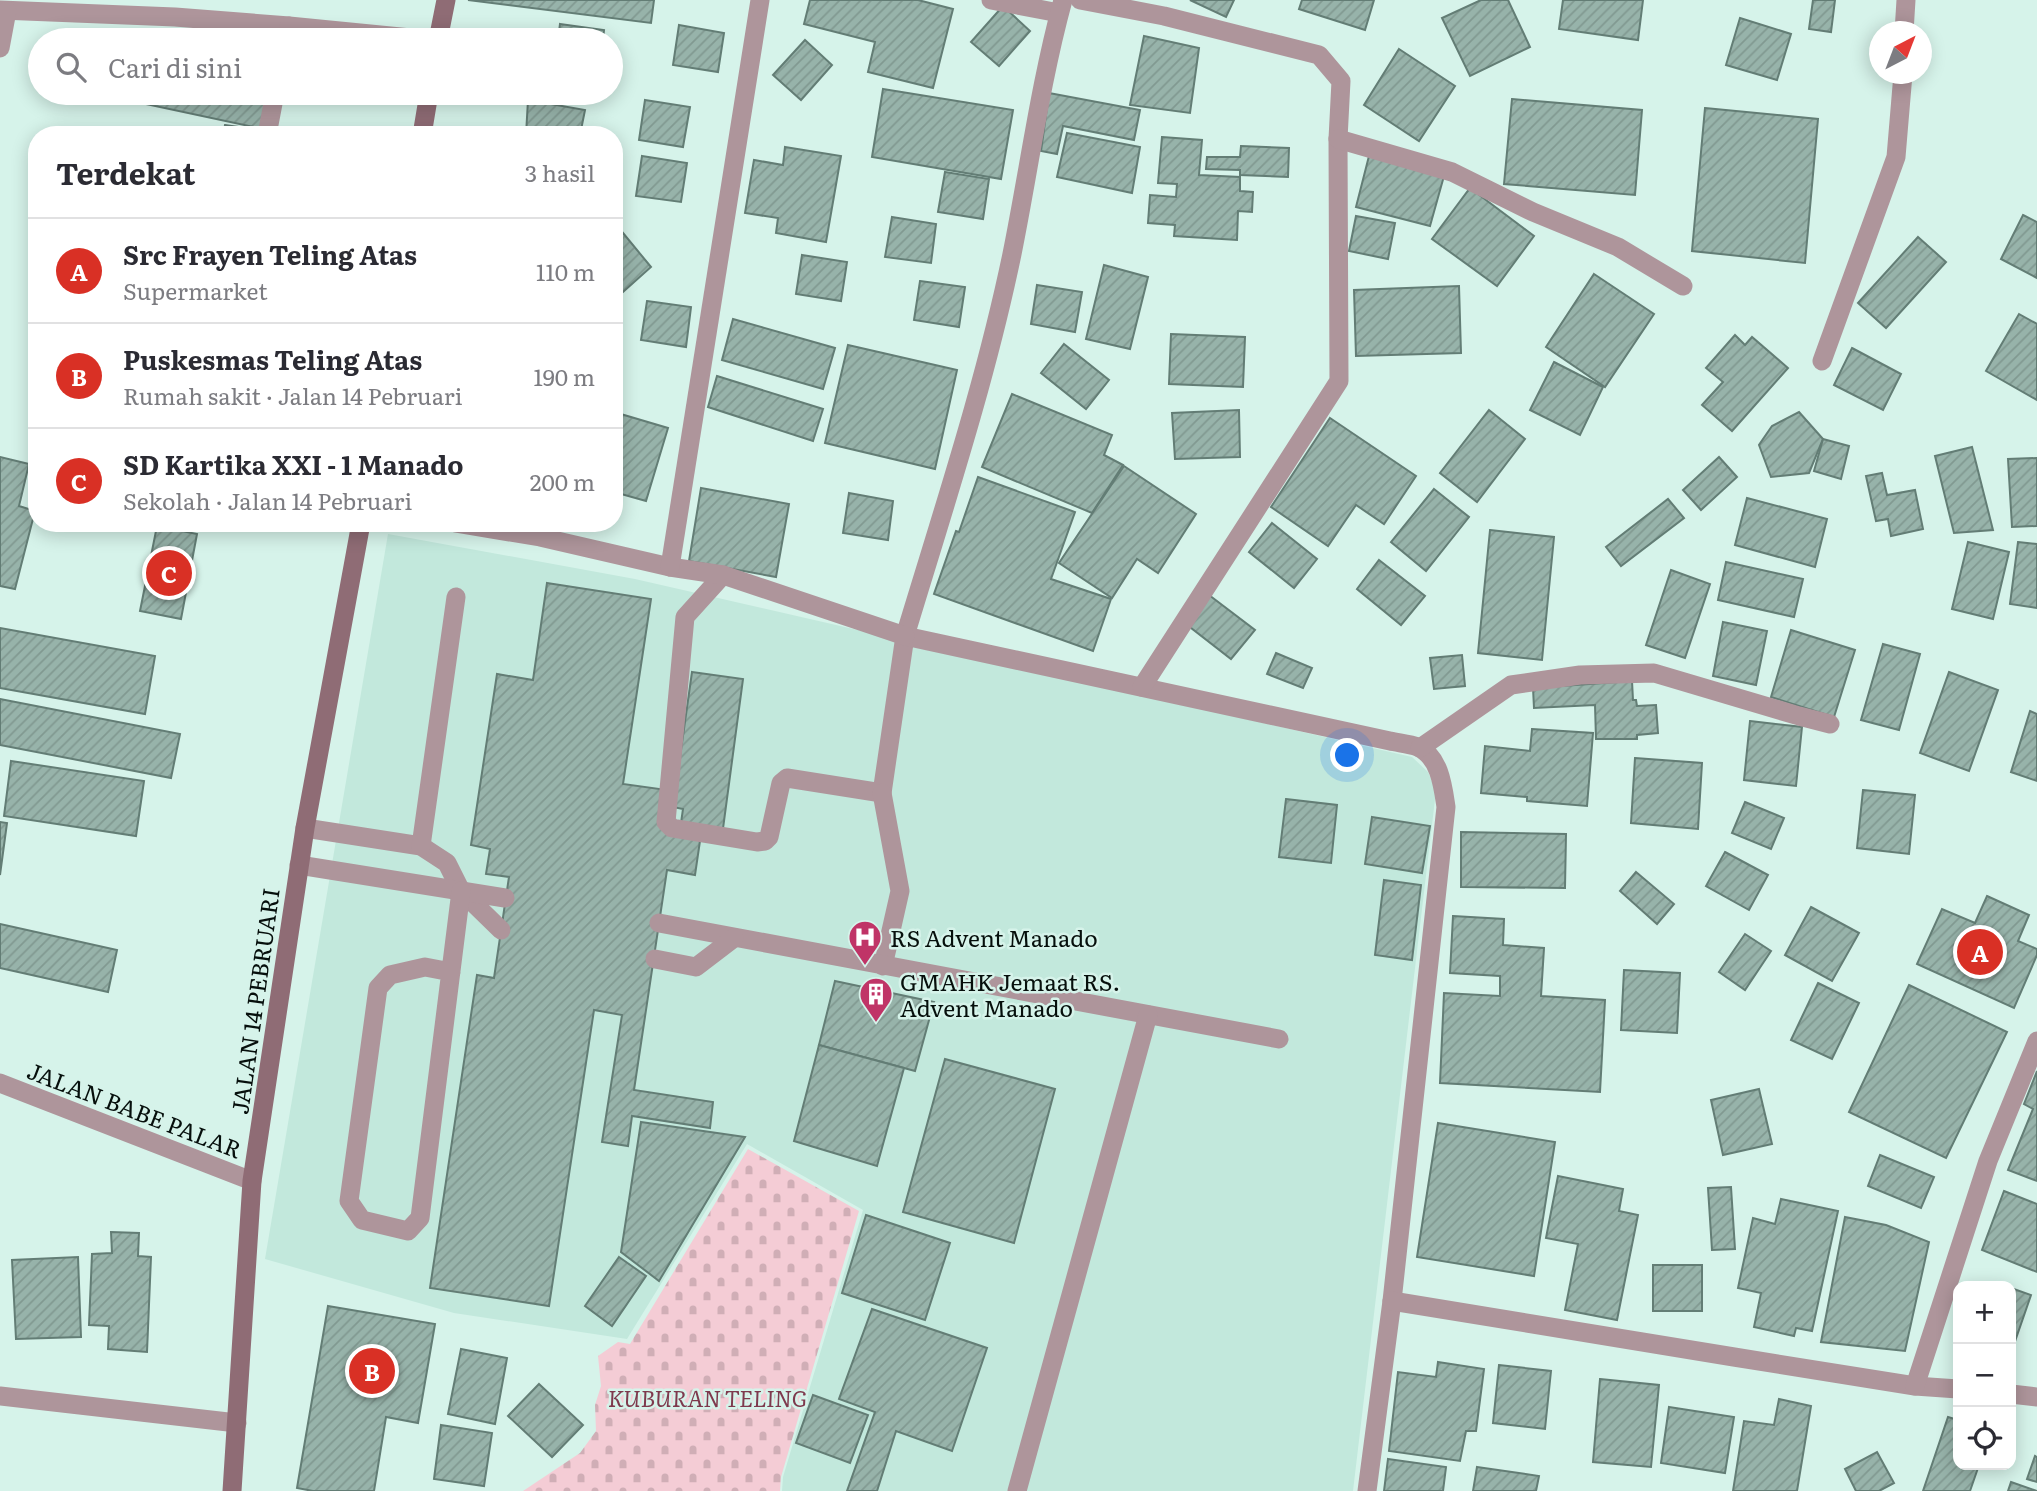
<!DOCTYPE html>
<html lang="id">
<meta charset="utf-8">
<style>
:root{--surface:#fff;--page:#f2f2f3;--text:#2b2b33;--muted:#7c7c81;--line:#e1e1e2;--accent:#d93025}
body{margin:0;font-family:Literata,serif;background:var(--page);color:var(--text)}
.controls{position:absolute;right:21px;bottom:21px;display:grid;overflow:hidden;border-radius:14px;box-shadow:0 4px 18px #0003}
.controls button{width:63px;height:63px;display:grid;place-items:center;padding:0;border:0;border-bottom:2px solid var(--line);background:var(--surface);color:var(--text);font:35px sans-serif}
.compass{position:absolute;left:1869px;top:21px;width:63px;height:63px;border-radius:50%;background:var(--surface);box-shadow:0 4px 18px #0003;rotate:42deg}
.you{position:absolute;left:1348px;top:756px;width:24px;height:24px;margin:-18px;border:5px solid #fff;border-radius:50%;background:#1a73e8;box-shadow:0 0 0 10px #1a73e833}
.badge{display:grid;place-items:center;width:46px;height:46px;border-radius:50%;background:var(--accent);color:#fff;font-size:23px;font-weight:700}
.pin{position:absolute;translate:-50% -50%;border:4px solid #fff;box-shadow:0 2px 7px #0006}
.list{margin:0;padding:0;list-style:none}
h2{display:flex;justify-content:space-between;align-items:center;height:91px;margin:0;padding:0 28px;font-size:30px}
h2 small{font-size:23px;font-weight:400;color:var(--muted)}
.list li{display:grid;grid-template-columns:46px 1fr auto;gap:21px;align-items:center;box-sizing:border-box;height:105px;padding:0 28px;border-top:2px solid var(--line)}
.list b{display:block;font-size:26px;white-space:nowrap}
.list p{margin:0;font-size:23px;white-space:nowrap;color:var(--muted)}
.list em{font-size:23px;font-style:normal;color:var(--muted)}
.icon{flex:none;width:38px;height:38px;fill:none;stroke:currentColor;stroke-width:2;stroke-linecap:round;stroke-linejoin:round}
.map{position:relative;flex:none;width:2037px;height:1491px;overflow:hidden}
.search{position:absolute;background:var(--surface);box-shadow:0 4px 18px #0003;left:28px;top:28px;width:595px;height:77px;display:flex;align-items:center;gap:18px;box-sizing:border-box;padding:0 24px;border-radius:38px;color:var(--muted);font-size:26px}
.panel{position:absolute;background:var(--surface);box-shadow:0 4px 18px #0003;left:28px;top:126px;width:595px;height:406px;border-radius:28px}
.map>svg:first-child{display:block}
.built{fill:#c2e8dc}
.cemetery{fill:url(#cemetery-stones)}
.building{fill:url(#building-hatch);stroke:#637d75;stroke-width:2}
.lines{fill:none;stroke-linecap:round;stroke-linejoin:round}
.service{stroke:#ae959b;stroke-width:19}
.minor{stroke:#ae959b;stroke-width:19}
.tertiary{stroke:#ae959b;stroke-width:19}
.secondary{stroke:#8f6c75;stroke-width:19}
.labels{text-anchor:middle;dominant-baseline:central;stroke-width:5;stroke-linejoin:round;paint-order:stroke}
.poi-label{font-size:23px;fill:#060f0c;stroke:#d6f3ea;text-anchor:start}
.street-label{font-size:23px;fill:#060f0c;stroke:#d6f3ea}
.park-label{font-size:23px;font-style:italic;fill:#7e394d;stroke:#d6f3ea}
</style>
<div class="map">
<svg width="2037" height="1491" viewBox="0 0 2037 1491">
<defs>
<pattern id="cemetery-stones" width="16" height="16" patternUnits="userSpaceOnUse" patternTransform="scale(1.75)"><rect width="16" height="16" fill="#f4ccd5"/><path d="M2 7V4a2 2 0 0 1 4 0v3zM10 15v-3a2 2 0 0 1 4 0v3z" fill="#d0aeb6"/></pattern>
<pattern id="building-hatch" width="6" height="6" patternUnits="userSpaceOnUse" patternTransform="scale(1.75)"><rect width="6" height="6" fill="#97b3aa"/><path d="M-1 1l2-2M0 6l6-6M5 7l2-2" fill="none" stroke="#819991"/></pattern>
</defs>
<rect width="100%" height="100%" fill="#d6f3ea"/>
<path class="built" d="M388,534L635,579L1412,757L1428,772L1436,791L1353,1491H782L783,1477L863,1210L747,1144L627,1339L454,1313L265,1259Z"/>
<path class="cemetery" d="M748,1149L859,1211L781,1477L780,1491H523L580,1453L596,1431L595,1405L601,1386L598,1356L618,1342L630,1344Z"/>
<g class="building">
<path d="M468,0H654L651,23Z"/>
<path d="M810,0H918L953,9L933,88L868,72L875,42L804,24Z"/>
<path d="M1190,0H1234L1226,17Z"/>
<path d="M1302,0H1374L1365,30L1299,9Z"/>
<path d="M1481,0H1508L1530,47L1470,76L1442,18Z"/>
<path d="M1563,0H1643L1638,40L1559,29Z"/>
<path d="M1813,0H1835L1831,32L1809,29Z"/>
<path d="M1003,6L1030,31L999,66L971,42Z"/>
<path d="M1740,18L1791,34L1777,80L1726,65Z"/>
<path d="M560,24L604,30L603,40H558Z"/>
<path d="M679,25L724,33L718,72L673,65Z"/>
<path d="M1144,36L1199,48L1190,113L1130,105Z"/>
<path d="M805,40L832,65L801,100L773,75Z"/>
<path d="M1399,49L1455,86L1419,141L1364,105Z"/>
<path d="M883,89L1013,110L1001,179L872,157Z"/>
<path d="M128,93H271L263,129L127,100Z"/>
<path d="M1049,93L1140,110L1134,140L1063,126L1057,154L1041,151Z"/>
<path d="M1512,99L1642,110L1635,195L1504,184Z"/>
<path d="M528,100L585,110L580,135H526Z"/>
<path d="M645,100L690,107L683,147L639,140Z"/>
<path d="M1705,108L1818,119L1805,263L1692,251Z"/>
<path d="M225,125L253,129L252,135H223Z"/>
<path d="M1067,133L1140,147L1132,193L1057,177Z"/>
<path d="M1162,137L1202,140L1199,175L1240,177V191L1253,192L1252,212L1238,211L1237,240L1174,236L1175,225L1148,223L1150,195L1176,197L1177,184L1158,183Z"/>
<path d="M1241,146L1289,148L1288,177L1240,175V170L1206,169L1207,157H1240Z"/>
<path d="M785,147L841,156L826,242L776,233L778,218L745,213L754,160L783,165Z"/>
<path d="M642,156L687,163L681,202L636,196Z"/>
<path d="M1369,156L1444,176L1430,226L1356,207Z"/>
<path d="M945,172L989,179L983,219L938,212Z"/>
<path d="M1470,188L1534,236L1497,286L1432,239Z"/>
<path d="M2023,215L2037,222V278L2001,259Z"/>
<path d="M1356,216L1395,223L1388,259L1349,251Z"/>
<path d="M892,217L936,224L931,263L885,257Z"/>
<path d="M614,222L651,267L614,300Z"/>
<path d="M1918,237L1946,262L1886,328L1858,303Z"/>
<path d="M802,255L847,262L841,301L796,294Z"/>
<path d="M1104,265L1148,277L1130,349L1086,339Z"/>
<path d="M1594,274L1654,314L1605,387L1546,347Z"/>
<path d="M920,281L965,287L959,327L914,320Z"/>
<path d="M1037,285L1082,292L1075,332L1031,324Z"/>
<path d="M1459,286L1461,353L1356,356L1354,290Z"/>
<path d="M647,301L691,307L686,347L641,340Z"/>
<path d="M2019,314L2037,324V400L1986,371Z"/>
<path d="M733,319L835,348L823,389L722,360Z"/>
<path d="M1171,334L1245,337L1243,387L1169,384Z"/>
<path d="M1735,335L1745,345L1752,337L1788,368L1732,431L1702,405L1723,382L1706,368Z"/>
<path d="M1064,344L1109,380L1086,409L1041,373Z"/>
<path d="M848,345L957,370L935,469L825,443Z"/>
<path d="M1852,348L1901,374L1883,410L1834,385Z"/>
<path d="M1554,362L1603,387L1580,435L1530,410Z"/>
<path d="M717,376L823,409L813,441L708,407Z"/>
<path d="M1012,394L1112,435L1104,455L1123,465L1092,513L982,467Z"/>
<path d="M1239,410L1240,457L1175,459L1172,413Z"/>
<path d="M1489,410L1525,439L1477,502L1440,473Z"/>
<path d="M614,412L668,428L646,501L614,492Z"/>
<path d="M1799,412L1823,439L1809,473L1771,477L1759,445L1772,426Z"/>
<path d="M1330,418L1416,476L1384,524L1356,505L1328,546L1271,507Z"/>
<path d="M1823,439L1849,446L1841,479L1814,471Z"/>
<path d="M1972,447L1993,530L1954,533L1935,456Z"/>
<path d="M0,457L29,464L19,506L35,511L15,589L0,586Z"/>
<path d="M1719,457L1737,477L1701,510L1683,490Z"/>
<path d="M2037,458V526L2012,527L2008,459Z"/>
<path d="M1124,466L1196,514L1158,573L1137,559L1112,598L1059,563Z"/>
<path d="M1882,473L1887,495L1915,490L1923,529L1891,536L1888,519L1876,521L1866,476Z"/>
<path d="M978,477L1075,512L1051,579L1111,599L1093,651L934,594L956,531L959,532Z"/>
<path d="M701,488L789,504L776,577L689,561Z"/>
<path d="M1434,489L1469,517L1426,571L1391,542Z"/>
<path d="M849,493L893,501L888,540L843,533Z"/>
<path d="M1747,498L1827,519L1815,567L1735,545Z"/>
<path d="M1668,499L1684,518L1621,566L1606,547Z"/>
<path d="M1272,523L1317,559L1294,588L1249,552Z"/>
<path d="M157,526L197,534L181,619L140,611Z"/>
<path d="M1490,530L1554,537L1542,660L1478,653Z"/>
<path d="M1968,542L2009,552L1993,619L1952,609Z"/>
<path d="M2018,542L2037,544V608L2010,604Z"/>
<path d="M1379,560L1425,596L1401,625L1357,589Z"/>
<path d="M1726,562L1803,579L1794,617L1718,600Z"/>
<path d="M1671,570L1710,584L1685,658L1646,645Z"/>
<path d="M547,583L651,599L623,784L667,790L662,827L701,834L695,875L667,870L634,1090L713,1102L710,1128L632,1116L628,1146L602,1142L622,1015L594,1010L549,1306L430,1288L477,975L494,978L509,877L486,874L490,849L471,845L497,674L533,680Z"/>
<path d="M1209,595L1255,630L1231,659L1186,624Z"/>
<path d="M1723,622L1767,631L1756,685L1713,676Z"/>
<path d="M0,628L155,656L145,714L0,688Z"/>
<path d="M1791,630L1855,650L1834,717L1771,697Z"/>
<path d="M1883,644L1920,654L1899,730L1861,720Z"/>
<path d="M1276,653L1312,668L1303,688L1267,674Z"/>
<path d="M1462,655L1465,686L1434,689L1430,658Z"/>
<path d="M692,672L743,679L722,836L680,830L683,809L673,807Z"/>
<path d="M1949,672L1998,690L1969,771L1920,753Z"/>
<path d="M1632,681L1633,700H1636L1637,706L1656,705L1658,733L1637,735V739H1596L1595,705L1534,708L1533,688Z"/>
<path d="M0,699L180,734L171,778L0,745Z"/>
<path d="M2030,711L2037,714V781L2011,772Z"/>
<path d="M1750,721L1802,727L1796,786L1744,780Z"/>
<path d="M1532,729L1593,733L1587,806L1527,801V797L1481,793L1485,746L1530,751Z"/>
<path d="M1635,758L1702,763L1698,829L1631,823Z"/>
<path d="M11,761L144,781L136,836L4,816Z"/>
<path d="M1863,790L1915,795L1909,854L1857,848Z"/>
<path d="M1286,799L1337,805L1331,863L1279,857Z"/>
<path d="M1745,802L1784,818L1771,849L1732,833Z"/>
<path d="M1372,817L1430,826L1422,873L1365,864Z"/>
<path d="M0,822L7,823L0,875Z"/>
<path d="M1461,832L1566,834L1565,888L1461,887Z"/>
<path d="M1725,852L1768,875L1749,910L1706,886Z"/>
<path d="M1636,872L1674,904L1657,924L1620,891Z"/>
<path d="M1384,880L1421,885L1412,960L1375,955Z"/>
<path d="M1987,896L2029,915L2018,941L2037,949V955L2014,1008L1917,964L1942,909L1975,923Z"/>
<path d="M1811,907L1859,933L1832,981L1785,955Z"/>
<path d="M1453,916L1504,919L1503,945L1544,948L1541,996L1605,1000L1600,1092L1440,1083L1444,993L1500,996V976L1450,973Z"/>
<path d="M0,924L117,950L108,992L0,968Z"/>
<path d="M1745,934L1771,951L1745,990L1719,972Z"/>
<path d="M1624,970L1680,973L1677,1033L1621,1030Z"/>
<path d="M835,981L934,1002L915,1071L819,1045Z"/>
<path d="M1818,983L1859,1003L1832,1059L1791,1040Z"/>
<path d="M1909,985L2007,1032L1946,1158L1849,1112Z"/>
<path d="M819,1045L904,1068L877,1166L794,1141Z"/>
<path d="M945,1059L1055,1089L1014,1243L903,1212Z"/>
<path d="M2037,1071V1181L2008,1170L2033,1109L2024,1104Z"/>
<path d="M1759,1089L1772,1144L1723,1155L1711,1100Z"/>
<path d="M641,1122L745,1137L659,1281L621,1252Z"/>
<path d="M1438,1123L1555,1142L1534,1276L1417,1257Z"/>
<path d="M1880,1155L1934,1177L1921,1208L1868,1186Z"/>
<path d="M1558,1176L1623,1189L1619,1211L1638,1215L1617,1320L1565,1310L1578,1244L1546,1238Z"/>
<path d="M1731,1187L1735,1249L1712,1250L1708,1188Z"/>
<path d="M2004,1191L2037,1204V1272L1982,1250Z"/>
<path d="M1781,1199L1838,1211L1812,1331L1796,1328L1794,1336L1754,1327L1761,1293L1738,1288L1753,1218L1775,1224Z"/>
<path d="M866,1215L950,1243L925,1320L842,1293Z"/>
<path d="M1845,1217L1886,1225L1929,1242L1905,1351L1821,1342Z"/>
<path d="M111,1232L139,1233L138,1256L151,1257L147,1352L108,1349L109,1326L89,1325L92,1254L112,1253Z"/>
<path d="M78,1257L81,1337L16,1339L12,1260Z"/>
<path d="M619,1257L646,1276L612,1326L585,1306Z"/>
<rect x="1653" y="1265" width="49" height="46"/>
<path d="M2011,1288L2031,1295L2011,1353Z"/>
<path d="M328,1306L435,1324L418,1423L386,1417L374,1491H313L297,1488Z"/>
<path d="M872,1309L987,1348L952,1451L896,1431L877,1491H847L875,1412L839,1399Z"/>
<path d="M461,1349L507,1358L495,1424L448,1414Z"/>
<path d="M1438,1362L1484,1369L1476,1431H1466L1460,1461L1389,1451L1398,1372L1436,1377Z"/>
<path d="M1499,1365L1551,1371L1545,1429L1493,1423Z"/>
<path d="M1600,1379L1659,1385L1651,1467L1593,1462Z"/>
<path d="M539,1384L583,1425L552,1457L508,1416Z"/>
<path d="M813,1395L868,1415L850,1463L796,1443Z"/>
<path d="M1779,1399L1811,1406L1797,1491H1733L1744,1421L1774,1425Z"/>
<path d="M1669,1407L1734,1417L1725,1473L1661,1463Z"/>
<path d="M1948,1417L1958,1420V1465H1979L1970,1491H1923Z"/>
<path d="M441,1425L492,1433L484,1486L434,1479Z"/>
<path d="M1877,1452L1894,1483L1879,1491H1856L1845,1469Z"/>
<path d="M2035,1456L2037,1457V1482L2027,1479Z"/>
<path d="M1388,1459L1446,1467L1443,1491H1384Z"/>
<path d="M1477,1467L1539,1476L1536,1491H1473Z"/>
<path d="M2011,1482L2037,1491H2008Z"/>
</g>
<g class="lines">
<g class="service">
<path d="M0,10L175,17L289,26L286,40"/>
<path d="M289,26L431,40"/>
<path d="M0,48L7,11"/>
<path d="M267,135L275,93"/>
<path d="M723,575L685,617L666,822L672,828L757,842L765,841L769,837L781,783L787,778L882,793L905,636"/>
<path d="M882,793L900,891L883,966"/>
<path d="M305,828L421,846L447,863L461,891L501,930"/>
<path d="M421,846L456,597"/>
<path d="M299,865L505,898"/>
<path d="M659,923L1279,1039"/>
<path d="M655,959L696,967L734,938"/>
<path d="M451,972L425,967L390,975L378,988L349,1201L362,1220L408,1231L420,1218L461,891"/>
<path d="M1017,1491L1148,1015"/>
</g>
<g class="minor">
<path d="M991,0L1059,13"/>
<path d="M1063,0C1040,84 1029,170 1012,254C985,384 943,510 905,636L1390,741C1399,743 1410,744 1418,747C1440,757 1443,787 1446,807L1392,1301L1367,1491"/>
<path d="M1080,0L1164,16L1319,55L1341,81L1338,139L1339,381L1142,687"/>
<path d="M1904,32L1906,0"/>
<path d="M1338,139L1452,172L1533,212L1618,247L1683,286"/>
<path d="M1822,361L1896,157L1903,74"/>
<path d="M455,523L540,537L670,567L723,575L905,636"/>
<path d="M670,567L760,0"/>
<path d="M1420,748L1511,685L1580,675L1654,673L1799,716L1830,724"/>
<path d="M1392,1301L1734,1357L1915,1386L1958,1389"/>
<path d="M1915,1386L1988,1161L2037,1041"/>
<path d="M2011,1394L2037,1397"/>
<path d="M0,1396L237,1423"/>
</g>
<path class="tertiary" d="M0,1083L252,1181"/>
<g class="secondary">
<path d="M438,40L446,0"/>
<path d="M422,135L429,93"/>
<path d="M232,1491L252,1181L305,828L361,523"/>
</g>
</g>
<defs>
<symbol id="hospital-pin" viewBox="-11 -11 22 30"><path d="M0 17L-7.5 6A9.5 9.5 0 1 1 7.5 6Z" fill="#c03467" stroke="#d6f3ea"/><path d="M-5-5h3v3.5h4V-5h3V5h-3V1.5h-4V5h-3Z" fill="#fff"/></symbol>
<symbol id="building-pin" viewBox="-11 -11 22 30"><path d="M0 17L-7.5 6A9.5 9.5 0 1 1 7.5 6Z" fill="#c03467" stroke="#d6f3ea"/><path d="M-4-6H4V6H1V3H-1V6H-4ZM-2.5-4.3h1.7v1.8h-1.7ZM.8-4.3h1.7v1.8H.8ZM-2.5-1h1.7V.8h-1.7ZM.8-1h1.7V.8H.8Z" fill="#fff"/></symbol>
</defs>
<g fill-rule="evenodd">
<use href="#hospital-pin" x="846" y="918" width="38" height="52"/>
<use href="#building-pin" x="857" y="975" width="38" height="52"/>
</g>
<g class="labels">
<g class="poi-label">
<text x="890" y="937">RS Advent Manado</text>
<text x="900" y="981">GMAHK Jemaat RS.<tspan x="900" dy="26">Advent Manado</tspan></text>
</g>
<g class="street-label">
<text transform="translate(254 1001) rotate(-82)">JALAN 14 PEBRUARI</text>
<text transform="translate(135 1109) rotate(21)">JALAN BABE PALAR</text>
</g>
<g class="park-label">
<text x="707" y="1397">KUBURAN TELING</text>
</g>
</g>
</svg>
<div class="controls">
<button>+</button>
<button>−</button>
<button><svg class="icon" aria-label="locate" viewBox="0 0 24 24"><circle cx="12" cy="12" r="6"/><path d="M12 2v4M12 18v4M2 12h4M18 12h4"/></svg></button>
</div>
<svg class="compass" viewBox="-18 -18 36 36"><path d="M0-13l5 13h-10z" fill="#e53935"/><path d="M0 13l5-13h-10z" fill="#7c7c81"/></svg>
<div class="you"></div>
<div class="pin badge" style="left:1980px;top:952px">A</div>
<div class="pin badge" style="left:372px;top:1371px">B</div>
<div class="pin badge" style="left:169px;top:573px">C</div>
<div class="search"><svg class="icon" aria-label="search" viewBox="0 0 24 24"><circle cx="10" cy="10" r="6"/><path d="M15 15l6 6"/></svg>Cari di sini</div>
<section class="panel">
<h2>Terdekat<small>3 hasil</small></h2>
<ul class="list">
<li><span class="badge">A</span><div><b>Src Frayen Teling Atas</b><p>Supermarket</p></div><em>110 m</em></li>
<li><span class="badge">B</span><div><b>Puskesmas Teling Atas</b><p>Rumah sakit · Jalan 14 Pebruari</p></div><em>190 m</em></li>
<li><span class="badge">C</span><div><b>SD Kartika XXI - 1 Manado</b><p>Sekolah · Jalan 14 Pebruari</p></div><em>200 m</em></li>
</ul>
</section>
</div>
